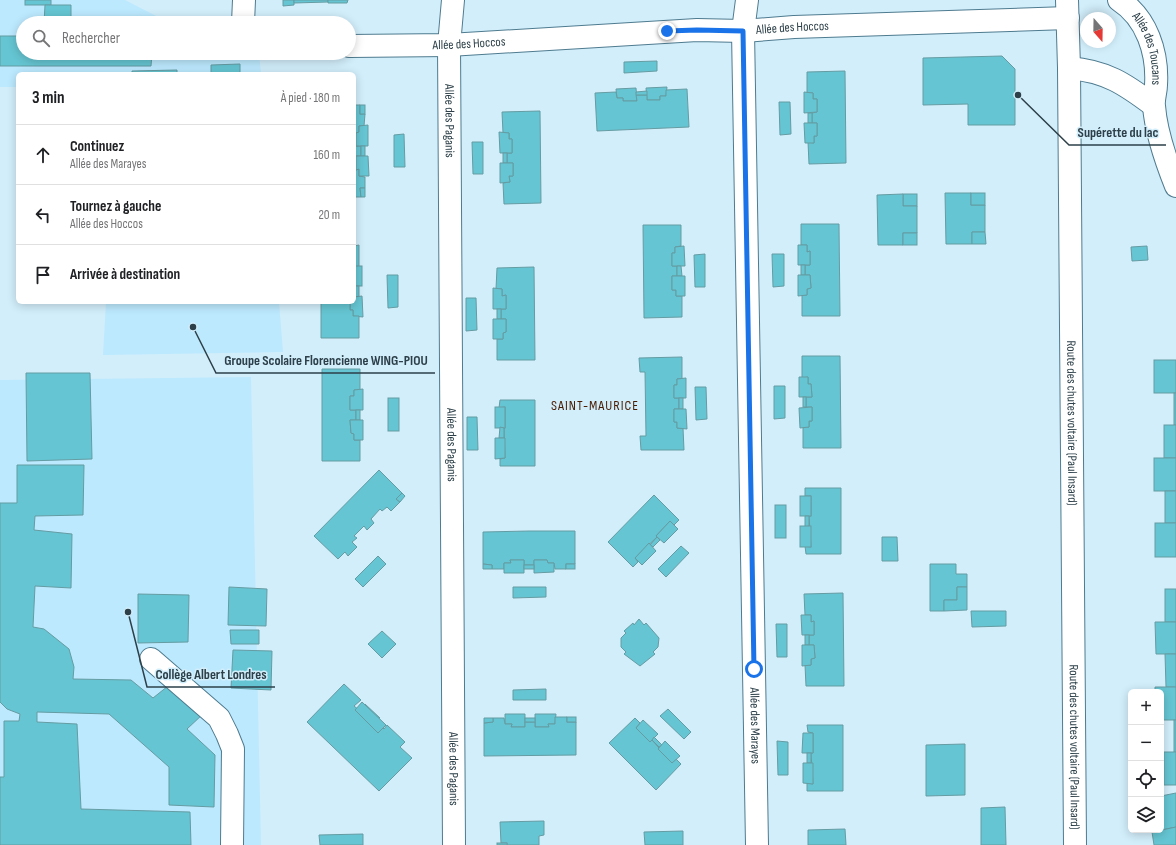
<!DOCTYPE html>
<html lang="fr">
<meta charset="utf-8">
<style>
:root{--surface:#fff;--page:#f2f2f2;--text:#202124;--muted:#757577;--line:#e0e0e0}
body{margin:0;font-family:"Sofia Sans Condensed",sans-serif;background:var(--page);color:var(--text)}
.controls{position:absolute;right:12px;bottom:12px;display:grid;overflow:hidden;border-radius:6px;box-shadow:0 2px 10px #0003}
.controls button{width:36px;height:36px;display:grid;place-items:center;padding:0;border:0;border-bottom:1px solid var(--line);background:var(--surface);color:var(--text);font:20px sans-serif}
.compass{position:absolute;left:1080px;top:12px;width:36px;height:36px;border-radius:50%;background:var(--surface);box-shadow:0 2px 10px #0003;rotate:160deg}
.stop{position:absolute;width:12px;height:12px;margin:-9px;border:3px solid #1a73e8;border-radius:50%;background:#fff}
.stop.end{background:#1a73e8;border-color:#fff;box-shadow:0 1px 4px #0008}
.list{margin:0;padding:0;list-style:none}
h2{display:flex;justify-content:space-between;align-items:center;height:52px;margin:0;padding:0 16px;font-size:17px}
h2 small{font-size:13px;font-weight:400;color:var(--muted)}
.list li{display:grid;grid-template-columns:26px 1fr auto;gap:12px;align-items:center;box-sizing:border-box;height:60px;padding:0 16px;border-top:1px solid var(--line)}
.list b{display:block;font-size:15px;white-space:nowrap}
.list p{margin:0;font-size:13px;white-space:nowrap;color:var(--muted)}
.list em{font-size:13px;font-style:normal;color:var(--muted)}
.icon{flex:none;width:22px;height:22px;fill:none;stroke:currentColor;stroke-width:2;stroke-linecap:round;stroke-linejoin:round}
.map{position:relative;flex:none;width:1176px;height:845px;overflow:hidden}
.search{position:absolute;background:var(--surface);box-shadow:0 2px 10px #0003;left:16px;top:16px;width:340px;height:44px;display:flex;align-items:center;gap:10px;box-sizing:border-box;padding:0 14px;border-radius:22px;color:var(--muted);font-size:15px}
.panel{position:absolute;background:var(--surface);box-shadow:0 2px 10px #0003;left:16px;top:72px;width:340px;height:232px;border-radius:6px}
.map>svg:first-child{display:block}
.built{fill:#bce9fe}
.building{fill:#65c5d2;stroke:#659ca3}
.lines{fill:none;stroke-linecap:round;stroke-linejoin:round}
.minor-casing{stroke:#4e7b8f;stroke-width:24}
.minor{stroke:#fff;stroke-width:22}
.route{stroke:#1a73e8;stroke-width:5}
.labels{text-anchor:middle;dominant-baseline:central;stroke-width:3;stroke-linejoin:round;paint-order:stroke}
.street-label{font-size:13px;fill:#2d4049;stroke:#d2eefb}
.neighbourhood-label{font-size:14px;letter-spacing:1px;fill:#491b00;stroke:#d2eefb}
.leader{fill:none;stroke:#2d4049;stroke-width:1.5}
.callout-dot{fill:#2d4049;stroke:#d2eefb;stroke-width:1.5}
.callout-label{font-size:14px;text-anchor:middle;font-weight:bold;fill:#2d4049;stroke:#d2eefb;stroke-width:3;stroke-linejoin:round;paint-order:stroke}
</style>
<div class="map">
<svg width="1176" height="845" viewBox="0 0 1176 845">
<rect width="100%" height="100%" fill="#d2eefb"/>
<g class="built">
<path d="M0,0H125L168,22L183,23H23V53H259L261,74H18V87H0Z"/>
<path d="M106,302H279L283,352L103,355Z"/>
<path d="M251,377L261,845H0V380Z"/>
</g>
<g class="building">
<rect x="25" y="0" width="26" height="5"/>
<path d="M283,0H294V5L283,6Z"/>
<path d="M294,0H328V2L294,3Z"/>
<path d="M328,0H348L347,3H328Z"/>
<path d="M45,5H71V23H44Z"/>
<path d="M0,36H23V53L152,54L151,66H0Z"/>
<path d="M1002,56L1015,69V125H968V104L923,105V58Z"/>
<path d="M657,61V71L624,73V62Z"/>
<path d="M240,64V74H211V65Z"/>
<path d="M177,70V74H132V71Z"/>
<path d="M845,71L846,163L809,164L808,142L814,143V136H817V123H812V113L817,112V99H813V93H807V72Z"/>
<path d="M667,87L666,96H660V100H647L646,88Z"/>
<path d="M636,88L637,101H623V98H617L616,89Z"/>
<path d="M687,89L689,127L597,131L595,93L616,92L617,98H623V101H637L636,95H647V100H660V96H666V90Z"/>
<path d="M647,91V95H636V92Z"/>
<path d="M804,92L813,93V99H817V112L804,113Z"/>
<path d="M779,102H790L791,134L780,135Z"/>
<path d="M354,105H360V114H365L364,126H359V132L356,133V146H361V156H356V170L359,169V176L365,177V188H360L361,197H354Z"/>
<rect x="360" y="105" width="5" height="9"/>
<path d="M540,111L541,203L504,204L503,183L510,182L509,176H513V163H507V153H512V139H509V133H503L502,112Z"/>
<rect x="808" y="113" width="4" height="10"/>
<path d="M804,123H817V136H814V143H805Z"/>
<path d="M368,125V146H356V133L359,132V126Z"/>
<path d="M499,132L509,133V139H512V153H500Z"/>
<path d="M404,134L405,167H394V135Z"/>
<path d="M472,142H483V174H473Z"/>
<rect x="361" y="146" width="4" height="10"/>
<rect x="503" y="153" width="4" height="10"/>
<path d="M356,156H368L369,176H359V169L356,170Z"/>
<path d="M500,163H513V176H509L510,182L500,183Z"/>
<path d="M360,188H365V197H361Z"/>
<path d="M945,193H971V205H985V232H972V244H946Z"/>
<rect x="971" y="193" width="14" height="12"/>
<rect x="903" y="194" width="14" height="12"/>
<path d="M903,194V206H917V233H903V245H878L877,195Z"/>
<path d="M801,224H839L840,316H802V295H807V289L811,288L810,275H805V265H810V251L807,252V245H801Z"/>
<path d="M643,225H681V246L675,247V253H672V266H677V276H672V290H676V296H682V317L644,318Z"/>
<path d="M972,232H985L986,244H972Z"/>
<rect x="903" y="233" width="14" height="12"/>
<path d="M359,245V267L354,266V246Z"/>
<path d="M798,245H807V252L810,251V265H798Z"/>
<path d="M684,246L685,266H672V253H675V247Z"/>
<path d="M1147,246L1148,260L1132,261L1131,247Z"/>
<path d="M705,254V287H695L694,255Z"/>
<path d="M772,254H784V286L773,287Z"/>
<rect x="801" y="265" width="4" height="10"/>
<rect x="354" y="266" width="8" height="20"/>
<path d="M677,266H681L682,276H677Z"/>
<path d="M534,267L535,360H497V339H503V333L506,332V319H501V309H506V295L502,296V289H496L497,268Z"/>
<path d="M387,275H398V307L388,308Z"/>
<path d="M798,275H810L811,288L807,289V295L798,296Z"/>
<path d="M672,276H685V296H676V290H672Z"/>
<rect x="355" y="286" width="4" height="11"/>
<path d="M493,288L502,289V296L506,295V309H493Z"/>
<path d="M362,296L363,317L353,316V310H350V302H354V297Z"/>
<path d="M466,298H476L477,330L466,331Z"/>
<path d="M321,302H350V310H353V316H359V338H321Z"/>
<rect x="497" y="309" width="4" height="10"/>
<path d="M493,319H506V332L503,333V339H493Z"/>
<path d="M802,356H840L841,448H803V427H809V421H812V407H806V397H812L811,384H808V377L802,378Z"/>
<path d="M682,357V379H677V385H674V398H679V409H674V422H677V428H683L684,450H641L640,436H646L645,372H640L639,358Z"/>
<rect x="1154" y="360" width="22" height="33"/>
<path d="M322,369H360V390H354V396H350V410H356V420H350L351,433L354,434V440H360V461H322Z"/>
<path d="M26,373H90L92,459L27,461Z"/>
<path d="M799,377H808V384H811L812,397H799Z"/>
<path d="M686,378V398H674V385H677V379Z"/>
<path d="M774,386H785V418L774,419Z"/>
<path d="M695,387H706L707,419L696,420Z"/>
<path d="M363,389V410H350V396H354V390Z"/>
<rect x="1174" y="393" width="2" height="32"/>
<rect x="803" y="397" width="3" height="10"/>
<rect x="388" y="398" width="11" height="33"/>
<rect x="679" y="398" width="4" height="11"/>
<path d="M500,400H535V466H500V459L505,458L504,428H505V407L499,408Z"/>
<rect x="495" y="407" width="10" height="21"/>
<path d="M812,407V421H809V427L800,428L799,408Z"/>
<path d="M674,409H686L687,429L677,428V422H674Z"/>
<rect x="356" y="410" width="4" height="10"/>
<path d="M467,417H477L478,450H467Z"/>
<path d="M350,420H363V440H354V434L351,433Z"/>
<rect x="1164" y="425" width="12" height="33"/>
<path d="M500,427L504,428V438H499Z"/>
<path d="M495,438H505V458L495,459Z"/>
<rect x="1154" y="458" width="22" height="33"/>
<path d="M17,465H84L83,515L35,516L34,530L72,534L71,588L35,586L33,627L44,629L69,649L74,667L73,679L131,680L153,698L173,682L203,714L187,729L215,755L214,807L169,805V767L109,714L37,712V722L77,724L81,809L190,812L191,845H0V777H4V721H19L20,714L7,709L0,702V503H17Z"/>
<path d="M379,470L402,493L396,499L400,502L391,511L387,507L382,511L380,509L371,519L374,523L367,530L364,526L354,536L357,538L352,542L357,547L348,556L345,552L338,559L314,536Z"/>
<path d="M805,488H841V554H806L805,546L811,547L809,516H811V496H805Z"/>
<rect x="1165" y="491" width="11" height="32"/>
<path d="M402,493L405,496L400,502L396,499Z"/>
<path d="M654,495L679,520L674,525L670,521L656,536L657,537L635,558L638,562L633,567L608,542Z"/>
<rect x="800" y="496" width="11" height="20"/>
<rect x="775" y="505" width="11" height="33"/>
<path d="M805,516H809V526L805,527Z"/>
<path d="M670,521L678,529L664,543L656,536Z"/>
<rect x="1155" y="523" width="21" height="34"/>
<rect x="800" y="526" width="11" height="21"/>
<path d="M529,531H575V564H566V569H555L554,563H548L547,560H534V565H524V560H510L511,563H504V569H492V565L483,564V532Z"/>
<path d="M657,537L660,540L653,547L650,545Z"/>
<path d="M882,537H897L898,561H882Z"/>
<path d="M649,543L656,551L642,565L635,558Z"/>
<path d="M681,546L689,553L666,577L658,569Z"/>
<path d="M378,556L386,564L363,587L355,579Z"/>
<path d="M510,560H524V573H504V563H511Z"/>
<path d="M534,560H547L548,563H554V572L534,573Z"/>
<path d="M483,564L492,565V569H483Z"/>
<rect x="566" y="564" width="9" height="5"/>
<path d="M930,564H956V574H967V587H957V600H944V611H930Z"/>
<rect x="524" y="565" width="10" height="4"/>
<path d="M229,587L267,589L266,626L228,625Z"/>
<path d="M513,587H546V597L513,598Z"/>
<path d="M957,587H967V610L944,611V600H957Z"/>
<rect x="1165" y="589" width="11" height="33"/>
<path d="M843,593L844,686H806L805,665H811V659L815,658L814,645H809V635H814V621L811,622V615H805L804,594Z"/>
<path d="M138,594L189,595L188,642L138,643Z"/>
<path d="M971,611H1006V626L972,627Z"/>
<path d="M801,615H811V622L814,621V635H802Z"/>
<path d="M639,619L644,625L646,623L659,638L658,647L653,652L655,654L640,666L624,654L626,652L621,647V638L626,633L624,631L633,623L634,625Z"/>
<path d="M1155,622H1176V654H1156Z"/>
<path d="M776,624H787V657H777Z"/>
<path d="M230,630H259V644H231Z"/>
<path d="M382,631L396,644L382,658L368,644Z"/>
<rect x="805" y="635" width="4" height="10"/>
<path d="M802,645H814L815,658L811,659V665L802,666Z"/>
<path d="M233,650L272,651L271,690L231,688Z"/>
<path d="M1165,654H1176V687H1166Z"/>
<path d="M344,684L361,700L354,706L359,710L365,704L380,718L376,722L384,729L387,725L405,742L400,747L412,758L379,791L307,722Z"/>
<path d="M1155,687H1176V720H1161V692H1155Z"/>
<path d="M546,689V700H513V690Z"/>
<path d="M362,702L386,725L378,733L355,710Z"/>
<path d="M668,709L691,732L684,739L660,716Z"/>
<path d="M505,714H525V727H511L512,724H505Z"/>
<path d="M535,714H556L555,724H548L549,727H535Z"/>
<path d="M555,717H567V722H576V755L484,756V723L493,722V718H504L505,724H512L511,727H525V722H535V727H549L548,724H555Z"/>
<rect x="567" y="717" width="9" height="5"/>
<path d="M484,718H493V722L484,723Z"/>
<rect x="525" y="718" width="10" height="4"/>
<path d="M635,718L640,723L636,728L650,742L652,740L672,763L676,759L681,764L656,790L609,743Z"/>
<path d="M643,720L658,734L650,742L636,728Z"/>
<rect x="1174" y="720" width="2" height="32"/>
<path d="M807,725H843V791H807V783L813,784L811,753H813V733L808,732Z"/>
<path d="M803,733H813V753H802Z"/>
<path d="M654,737L662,745L659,747L652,740Z"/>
<path d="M665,741L680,756L672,763L658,749Z"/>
<path d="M777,741L788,742V775H778Z"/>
<path d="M965,744V795L926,796V745Z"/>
<rect x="1164" y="752" width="12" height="33"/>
<rect x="807" y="753" width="4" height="10"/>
<path d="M803,763H813V784L803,783Z"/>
<path d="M1176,793V827L1162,830L1161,796Z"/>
<path d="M1005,807L1006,845H981V808Z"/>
<path d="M544,821V835L539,836V845H507V843H501L500,822Z"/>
<path d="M1176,827V845H1154L1152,832Z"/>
<path d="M845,829L846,845H808V830Z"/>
<path d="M683,831V845H645L644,832Z"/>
<path d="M363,834V845H320L319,835Z"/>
<rect x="497" y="843" width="10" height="2"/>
</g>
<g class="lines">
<defs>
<g id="minor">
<path id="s1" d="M453,0L449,45L454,845"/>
<path id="s2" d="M747,0L743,31L757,845"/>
<path id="s3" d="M1067,0L1069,68L1075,845"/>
<path id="s4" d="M1119,0C1147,18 1158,53 1156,85C1156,92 1153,99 1154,106C1156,133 1166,161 1176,186"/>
<path d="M243,23L244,0"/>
<path id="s5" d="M349,46L449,45L697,30L743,31L794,27L1068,18"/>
<path d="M1069,68C1106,71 1125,84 1153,105"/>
<path d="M151,659L219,718L227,734L233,749L232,845"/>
</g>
</defs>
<use href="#minor" class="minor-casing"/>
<use href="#minor" class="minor"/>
</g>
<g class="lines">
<path class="route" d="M667,31L697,30L743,31L754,669"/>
</g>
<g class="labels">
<g class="street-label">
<text stroke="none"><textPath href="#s5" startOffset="444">Allée des Hoccos</textPath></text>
<text stroke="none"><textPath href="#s5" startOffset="120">Allée des Hoccos</textPath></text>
<text stroke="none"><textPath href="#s4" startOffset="59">Allée des Toucans</textPath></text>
<text stroke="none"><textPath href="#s1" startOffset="121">Allée des Paganis</textPath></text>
<text stroke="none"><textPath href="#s3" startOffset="423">Route des chutes voltaire (Paul Insard)</textPath></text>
<text stroke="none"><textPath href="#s1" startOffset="445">Allée des Paganis</textPath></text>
<text stroke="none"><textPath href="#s2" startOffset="726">Allée des Marayes</textPath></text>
<text stroke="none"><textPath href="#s3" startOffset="747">Route des chutes voltaire (Paul Insard)</textPath></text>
<text stroke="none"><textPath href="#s1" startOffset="769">Allée des Paganis</textPath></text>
</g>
<g class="neighbourhood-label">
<text x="595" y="405">SAINT-MAURICE</text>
</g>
</g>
<path class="leader" d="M1018 95L1069 145H1166M193 327L216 373H435M128 612L147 687H275"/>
<g class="callout-dot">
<circle cx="1018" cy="95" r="4"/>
<circle cx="193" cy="327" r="4"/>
<circle cx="128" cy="612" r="4"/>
</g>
<g class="callout-label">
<text x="1118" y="137">Supérette du lac</text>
<text x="326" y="365">Groupe Scolaire Florencienne WING-PIOU</text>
<text x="211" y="679">Collège Albert Londres</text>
</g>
</svg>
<div class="controls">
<button>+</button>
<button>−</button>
<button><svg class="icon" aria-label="locate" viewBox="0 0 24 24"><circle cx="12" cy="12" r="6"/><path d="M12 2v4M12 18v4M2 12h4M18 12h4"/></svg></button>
<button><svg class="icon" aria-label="layers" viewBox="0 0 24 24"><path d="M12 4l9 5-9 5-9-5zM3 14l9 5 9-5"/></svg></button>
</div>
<svg class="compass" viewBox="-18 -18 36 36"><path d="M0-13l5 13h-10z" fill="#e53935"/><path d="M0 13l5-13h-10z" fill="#757577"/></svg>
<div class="stop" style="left:754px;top:669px"></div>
<div class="stop end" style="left:667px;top:31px"></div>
<div class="search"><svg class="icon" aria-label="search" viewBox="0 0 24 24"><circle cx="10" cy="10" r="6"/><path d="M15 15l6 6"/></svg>Rechercher</div>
<section class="panel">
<h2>3 min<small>À pied · 180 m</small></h2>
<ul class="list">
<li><svg class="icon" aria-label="ahead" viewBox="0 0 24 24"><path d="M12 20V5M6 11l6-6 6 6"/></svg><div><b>Continuez</b><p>Allée des Marayes</p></div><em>160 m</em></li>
<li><svg class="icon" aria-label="left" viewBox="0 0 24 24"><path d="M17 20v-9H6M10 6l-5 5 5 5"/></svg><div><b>Tournez à gauche</b><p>Allée des Hoccos</p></div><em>20 m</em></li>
<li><svg class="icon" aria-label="arrive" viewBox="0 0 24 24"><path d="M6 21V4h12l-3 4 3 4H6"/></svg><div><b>Arrivée à destination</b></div></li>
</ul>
</section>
</div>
